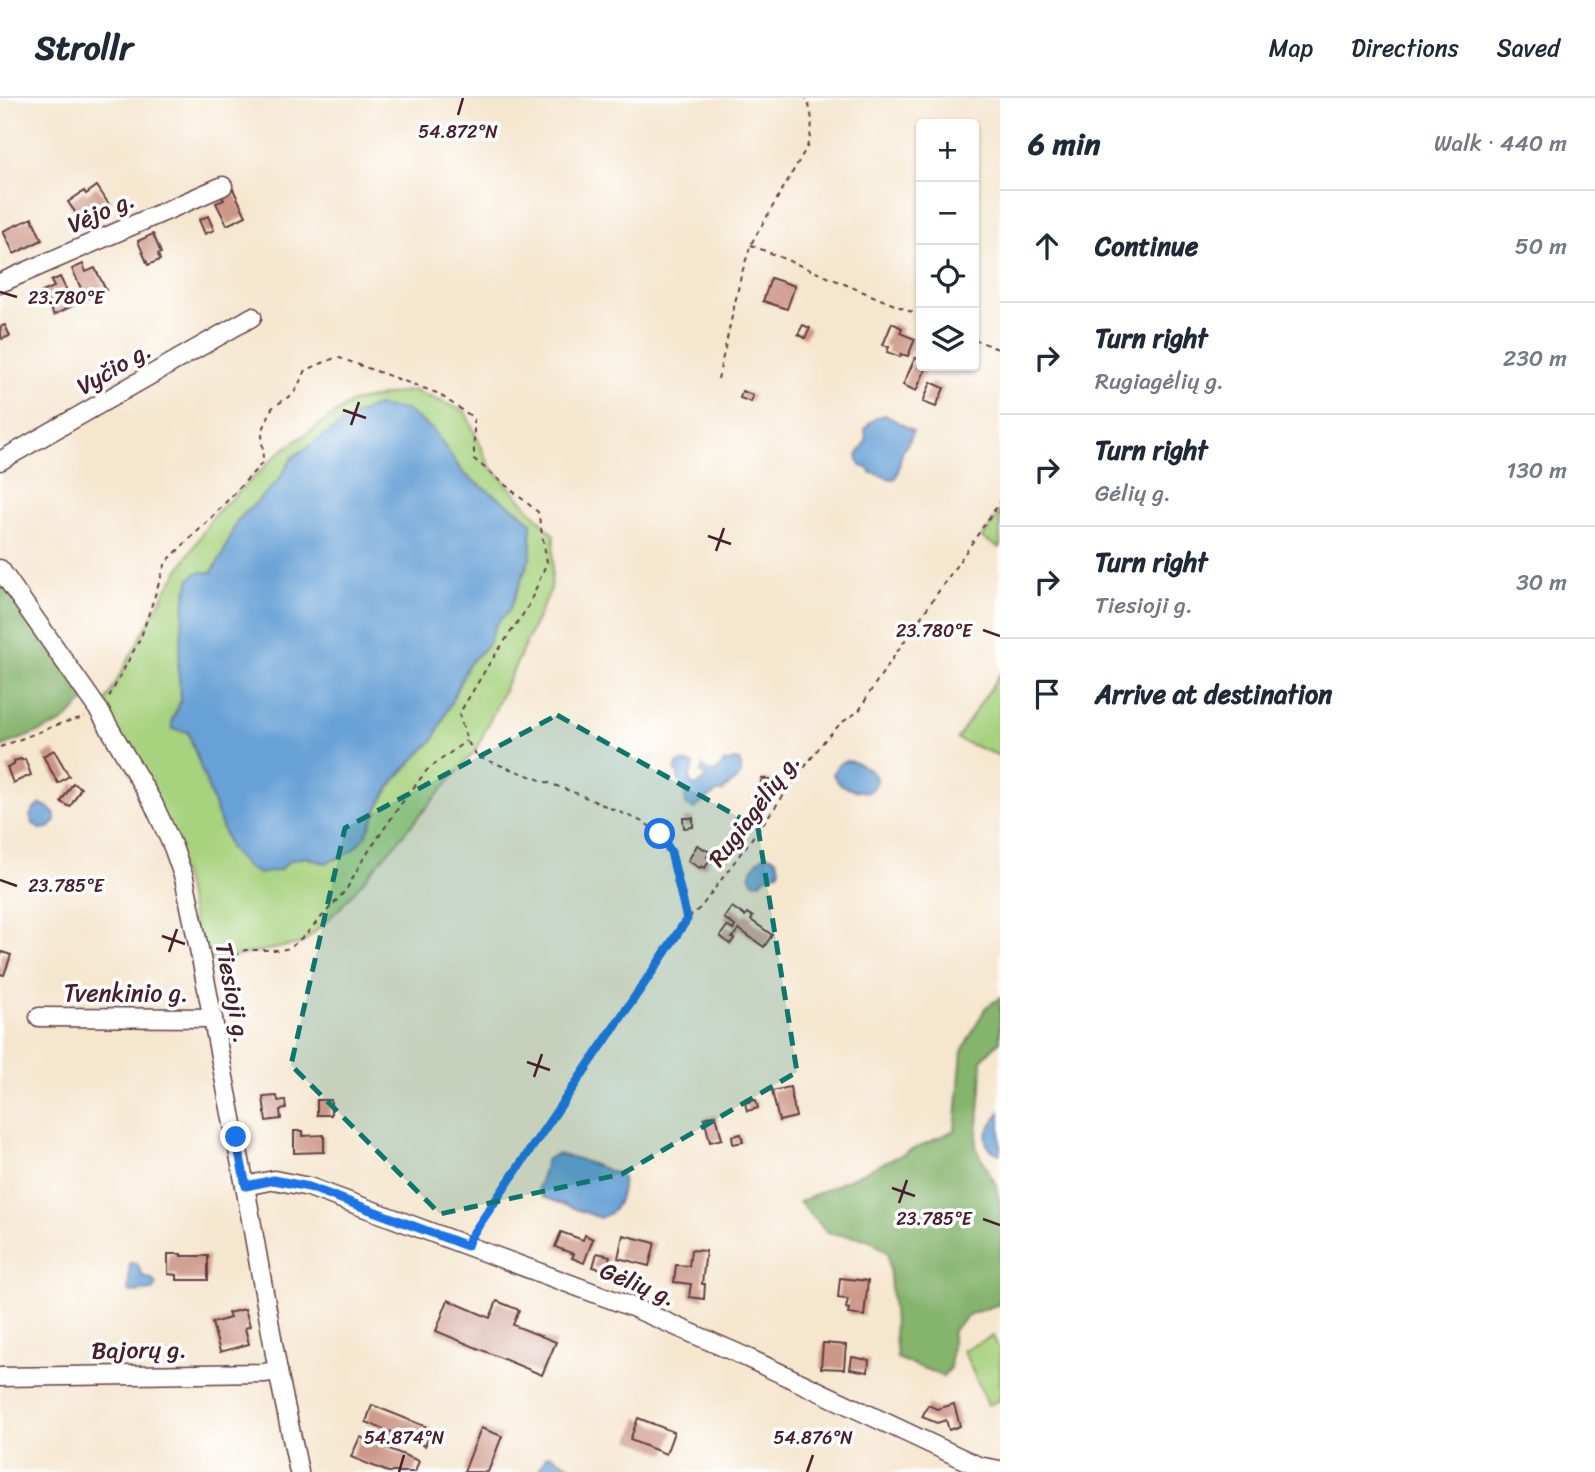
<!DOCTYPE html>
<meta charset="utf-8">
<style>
:root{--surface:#fff;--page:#f2f2f3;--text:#1f2937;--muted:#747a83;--line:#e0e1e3}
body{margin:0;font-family:Sriracha,sans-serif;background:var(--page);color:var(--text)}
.controls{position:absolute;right:21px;top:21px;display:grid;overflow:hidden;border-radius:7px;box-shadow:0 2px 5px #0004}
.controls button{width:63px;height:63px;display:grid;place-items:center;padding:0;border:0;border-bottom:2px solid var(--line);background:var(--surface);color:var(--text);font:35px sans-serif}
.stop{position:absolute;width:21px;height:21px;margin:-16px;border:5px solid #1a73e8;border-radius:50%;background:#fff}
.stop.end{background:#1a73e8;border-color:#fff;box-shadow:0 2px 7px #0008}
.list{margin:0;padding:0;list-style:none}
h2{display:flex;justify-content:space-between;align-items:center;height:91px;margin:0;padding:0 28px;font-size:30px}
h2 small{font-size:23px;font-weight:400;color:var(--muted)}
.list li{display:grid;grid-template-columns:46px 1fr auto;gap:21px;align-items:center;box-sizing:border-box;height:112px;padding:0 28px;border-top:2px solid var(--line)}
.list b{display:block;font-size:26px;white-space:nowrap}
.list p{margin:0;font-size:23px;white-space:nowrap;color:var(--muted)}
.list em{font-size:23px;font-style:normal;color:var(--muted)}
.icon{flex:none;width:38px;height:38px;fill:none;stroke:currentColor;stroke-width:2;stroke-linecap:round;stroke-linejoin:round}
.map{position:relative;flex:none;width:1000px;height:1374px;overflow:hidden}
header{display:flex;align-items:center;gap:42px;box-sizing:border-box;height:98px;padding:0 35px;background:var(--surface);border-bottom:2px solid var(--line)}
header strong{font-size:33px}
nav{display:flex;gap:38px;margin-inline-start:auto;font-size:24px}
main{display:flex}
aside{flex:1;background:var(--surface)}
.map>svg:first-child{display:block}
.green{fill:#a7d27e;stroke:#787854;stroke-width:2;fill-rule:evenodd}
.forest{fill:#85b46d;stroke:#686a4c;stroke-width:2}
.water{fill:#67a1d6;stroke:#586080;stroke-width:2}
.building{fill:#cc9787}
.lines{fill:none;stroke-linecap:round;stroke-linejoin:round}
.minor-casing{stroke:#643d43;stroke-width:21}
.path{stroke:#643d43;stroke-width:2;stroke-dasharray:5 5;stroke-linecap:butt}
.minor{stroke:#fff;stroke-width:18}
.route{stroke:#1a73e8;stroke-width:9}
.marked{fill:#0f766e;fill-opacity:0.2;stroke:#0f766e;stroke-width:5;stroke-dasharray:14 9;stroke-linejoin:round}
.ticks{fill:none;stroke:#4a1f2b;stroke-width:2.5}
.labels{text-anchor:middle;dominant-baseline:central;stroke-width:7;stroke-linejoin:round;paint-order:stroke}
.street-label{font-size:24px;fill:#4a1f2b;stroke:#fff}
.ticks-label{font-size:18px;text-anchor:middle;fill:#4a1f2b;stroke:#fff;stroke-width:7;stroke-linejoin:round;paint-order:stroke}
</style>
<header>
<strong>Strollr</strong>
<nav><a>Map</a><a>Directions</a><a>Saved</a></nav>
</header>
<main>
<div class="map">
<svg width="1000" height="1374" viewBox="0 0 1000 1374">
<rect width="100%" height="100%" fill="#fff"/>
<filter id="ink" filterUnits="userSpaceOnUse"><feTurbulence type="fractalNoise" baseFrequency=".0143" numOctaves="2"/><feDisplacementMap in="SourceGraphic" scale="14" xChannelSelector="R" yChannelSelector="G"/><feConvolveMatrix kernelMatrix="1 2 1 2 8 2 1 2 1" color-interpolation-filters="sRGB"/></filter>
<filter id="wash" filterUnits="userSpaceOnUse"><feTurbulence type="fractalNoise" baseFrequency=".00686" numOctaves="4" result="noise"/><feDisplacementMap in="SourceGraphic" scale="28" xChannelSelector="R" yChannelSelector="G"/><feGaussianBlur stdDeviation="1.57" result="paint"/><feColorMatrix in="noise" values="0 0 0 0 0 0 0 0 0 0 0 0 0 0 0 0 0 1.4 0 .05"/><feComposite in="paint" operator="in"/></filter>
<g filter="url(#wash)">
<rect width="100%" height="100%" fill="#f5e6ce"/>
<g class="green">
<path d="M412,292L465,313L490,368L554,437L551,491L476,652L340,810L303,845L202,865L184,780L100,614L165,494L214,417L280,354L352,304ZM433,332L464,376L522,416L531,425V457L509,513L496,526L488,546L468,567L434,641L398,678L382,702L366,737L353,752L325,765L305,759L289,763L230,750L188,634L172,622L181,602L212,474L223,456L237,423L278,383L293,359Z"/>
<path d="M1000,414V450L982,440Z"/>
<path d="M1000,576V658L957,641Z"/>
<path d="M993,1238L1000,1253V1302L988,1307L963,1252Z"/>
</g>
<g class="forest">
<path d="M0,471L90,598L62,625L0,649Z"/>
<path d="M1000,900V943L982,961L981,991L976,1049L997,1089L1000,1108V1206L970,1216L953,1232L950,1270L943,1278L897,1260L888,1155L868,1141L828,1135L799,1104L955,1032L962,953L986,909Z"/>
</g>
<g class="water">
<path d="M376,308L406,312L433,332L464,376L522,416L531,425V457L509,513L496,526L488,546L468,567L434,641L398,678L382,701L366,737L353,752L339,760L325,765L305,759L289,763L280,772L259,776L246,769L230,751L188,634L172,631V622L181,602L178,569L185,499L190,481L198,474H212L223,456L237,423L278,383L293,359L355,317Z"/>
<path d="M886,317L913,333C911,342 907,345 903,353C898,363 901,373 895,381C886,381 880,376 871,375L868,370L860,368L857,358L866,343L865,331C871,323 875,319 886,317Z"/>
<path d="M734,662L739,663C747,681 732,682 722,694H717L694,711L686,707L684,690L678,681V676L675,673L677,666L683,664L693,666L694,669L689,679L691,686L696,688L704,682L706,678L701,674L703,668L707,673L716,674L725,663L729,664Z"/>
<path d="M848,663C863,665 889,679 869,694C854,693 838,690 833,676C837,667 839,664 848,663Z"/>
<path d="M41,706L49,710L55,717V724L49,730L40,731L32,725L30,717L34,711Z"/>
<path d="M765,757C774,757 778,762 780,771L778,774C775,776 770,777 767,779C762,783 760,786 753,784L750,777C753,768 757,762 765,757Z"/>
<path d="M1000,1014V1056C974,1046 990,1029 1000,1014Z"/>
<path d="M557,1056L578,1061L621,1077C625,1086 619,1109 610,1115C607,1117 603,1118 600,1120L543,1099L538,1090L547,1061Z"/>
<path d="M130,1165L137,1166L143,1178L152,1181L156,1186L154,1192L130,1194L128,1193Z"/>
<path d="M550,1357L582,1374H538L546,1358Z"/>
</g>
<g id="blocks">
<g class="building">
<path d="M97,88L110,108L90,122L87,116L80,121L68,104L84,93L86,96Z"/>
<path d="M232,89L246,118L227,127L216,105L224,102L220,95Z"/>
<path d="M208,118L214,132L205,136L199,122Z"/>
<path d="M32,120L42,142L14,156L3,133Z"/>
<path d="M153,136L161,155L158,156L160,162L148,167L138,143Z"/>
<path d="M83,166L86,174L95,170L106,192L86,201L72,171Z"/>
<path d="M60,179L74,207L54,217L42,194L54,189L51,183Z"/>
<path d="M771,180L795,188L787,211L763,203Z"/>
<path d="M892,225L902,230L900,235L915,241L908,258L901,256L900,259L887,254L889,249L883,247Z"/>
<path d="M5,227L10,238L2,241L0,229Z"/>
<path d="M803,227L810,230L805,240L798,236Z"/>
<path d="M915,260L921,262V268H927L916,293L903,287Z"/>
<path d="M931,284L944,290L936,309L923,304Z"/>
<path d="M742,293L753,297L751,304L740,300Z"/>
<path d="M54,652L69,678L58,685L43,658Z"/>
<path d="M21,661L22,662L25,661L31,677L13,685L7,669L14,667V663Z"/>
<path d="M762,680L773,683L771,692L760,690Z"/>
<path d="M73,685L81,690L70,709L61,704Z"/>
<path d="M683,720H693V729L684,730Z"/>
<path d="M697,747L710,754L707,759L710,761L705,770L702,768L700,770L688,763Z"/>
<path d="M732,809L745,818L747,815L753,819L751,822L772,837L764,849L739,831L732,840L734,841L730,846L720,838L727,828L733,832L735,828L724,820Z"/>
<path d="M2,854L11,857L4,877L0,876V860Z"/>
<path d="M790,989L796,1019L779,1023L772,993Z"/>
<path d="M277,998L278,1003L285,1002L286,1011L280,1012L281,1021L266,1023L263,999Z"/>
<rect x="317" y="1002" width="14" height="15"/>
<path d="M756,1002L758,1010L747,1013L745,1005Z"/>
<path d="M716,1017L722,1041L710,1044L704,1020Z"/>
<path d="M294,1033H303V1038L324,1037V1054L294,1055Z"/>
<path d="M741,1036L743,1044L733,1046L732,1038Z"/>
<path d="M561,1134L583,1142L585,1137L593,1141L584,1165L572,1160L574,1156L555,1149Z"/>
<path d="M623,1137L655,1145L649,1168L618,1160Z"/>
<path d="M691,1152L706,1153L702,1186H705L704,1201L689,1199L691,1186L674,1184L676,1167L689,1168Z"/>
<path d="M597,1155L610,1158L606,1172L593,1169Z"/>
<path d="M168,1156H181V1158H208V1182H177V1177L168,1176Z"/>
<path d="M840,1180L868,1183L864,1218L848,1216L849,1211L846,1210L848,1201L838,1200Z"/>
<path d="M448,1202L490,1220L497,1203L519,1212L513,1227L556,1244L542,1277L436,1233Z"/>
<path d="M245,1211L250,1228L245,1230L249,1246L220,1254L212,1225L230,1220L228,1215Z"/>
<path d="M823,1245L846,1247L844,1271L821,1270Z"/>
<path d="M852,1259L869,1262L868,1274L850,1271Z"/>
<path d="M954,1306L960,1328L949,1332L946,1322L937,1325L922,1319L928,1307L937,1311Z"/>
<path d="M372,1307L432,1331L425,1348L366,1324Z"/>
<path d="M638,1320L674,1334L666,1356L630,1342Z"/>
<path d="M481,1330L502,1338L488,1374H464Z"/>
<path d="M360,1339L419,1363L415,1374H388L351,1359Z"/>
</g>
</g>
</g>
<g filter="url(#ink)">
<use href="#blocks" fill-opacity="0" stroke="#643d43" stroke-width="2"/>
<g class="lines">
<defs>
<g id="minor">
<path d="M0,185L223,88"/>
<path d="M0,363L252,219"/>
<path d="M0,471L100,614L153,705L173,749L184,780L202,865L245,1088L278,1273L299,1374"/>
<path d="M39,919L213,920"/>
<path d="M245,1088L274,1082L309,1089L632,1209L737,1255L978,1368L1000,1372"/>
<path d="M0,1279L264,1275L278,1273"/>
</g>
</defs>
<use href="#minor" class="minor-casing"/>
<g class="path">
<path d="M751,147L921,218"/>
<path d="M974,241L1000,252"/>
<path d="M718,281L741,178L751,146L807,49C813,30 814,18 806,0"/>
<path d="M109,599L141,539L166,464L214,417L263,364L262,334L272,310L294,295L306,272L337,259L437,295L474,320V361L538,414L547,464L528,509L489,566L459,616L467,643L478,659L573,694L645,725L660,736L671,754L687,821"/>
<path d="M0,649L62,625L85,619"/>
<path d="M217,868L245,852H281L290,850L307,835L346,792L362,763L401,706L427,672L466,643"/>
<path d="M475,1134L687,821L701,809L824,643L841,625L859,613L873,589L1000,404"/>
</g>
<use href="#minor" class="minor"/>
</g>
</g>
<g class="lines" filter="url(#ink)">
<path class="route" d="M236,1039L246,1088L274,1082L309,1089L467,1148L470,1140L656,868L687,821L671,754L660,736"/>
</g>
<path class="marked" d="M557,617L758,730L797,974L622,1076L440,1116L291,967L345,730Z"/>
<path class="ticks" d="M458,17L463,0M0,194L17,199M343,312L366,320M351,327L359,304M708,438L731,446M716,453L724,430M983,532L1000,538M0,782L17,788M162,838L185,846M169,854L177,831M527,964L550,972M534,979L542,956M892,1090L915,1098M899,1105L907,1082M983,1121L1000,1127M399,1374L404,1357M807,1374L813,1357"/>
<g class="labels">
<g class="street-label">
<text transform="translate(101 114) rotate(-24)">Vėjo g.</text>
<text transform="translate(114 270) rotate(-30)">Vyčio g.</text>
<text transform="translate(754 712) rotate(-53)">Rugiagėlių g.</text>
<text x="126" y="895">Tvenkinio g.</text>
<text transform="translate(233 895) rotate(79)">Tiesioji g.</text>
<text transform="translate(638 1186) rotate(22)">Gėlių g.</text>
<text transform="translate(139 1252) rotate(-1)">Bajorų g.</text>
</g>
</g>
<g class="ticks-label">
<text x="458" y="40">54.872°N</text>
<text x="66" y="206">23.780°E</text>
<text x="934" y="539">23.780°E</text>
<text x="66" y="794">23.785°E</text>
<text x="934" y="1127">23.785°E</text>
<text x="404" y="1346">54.874°N</text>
<text x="813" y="1346">54.876°N</text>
</g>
</svg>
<div class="controls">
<button>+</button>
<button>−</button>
<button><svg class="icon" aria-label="locate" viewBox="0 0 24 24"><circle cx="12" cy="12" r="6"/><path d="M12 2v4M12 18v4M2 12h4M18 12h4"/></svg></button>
<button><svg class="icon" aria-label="layers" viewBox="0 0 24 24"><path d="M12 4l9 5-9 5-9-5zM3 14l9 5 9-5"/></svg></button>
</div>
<div class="stop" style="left:660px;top:736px"></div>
<div class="stop end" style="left:236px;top:1039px"></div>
</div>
<aside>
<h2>6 min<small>Walk · 440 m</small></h2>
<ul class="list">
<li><svg class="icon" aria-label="ahead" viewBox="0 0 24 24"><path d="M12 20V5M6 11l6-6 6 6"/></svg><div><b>Continue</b></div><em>50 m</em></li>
<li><svg class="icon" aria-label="right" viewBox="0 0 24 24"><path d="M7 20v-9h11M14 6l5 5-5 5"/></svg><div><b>Turn right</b><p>Rugiagėlių g.</p></div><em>230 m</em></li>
<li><svg class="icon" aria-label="right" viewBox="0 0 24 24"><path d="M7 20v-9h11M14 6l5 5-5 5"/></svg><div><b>Turn right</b><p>Gėlių g.</p></div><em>130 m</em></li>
<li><svg class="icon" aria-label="right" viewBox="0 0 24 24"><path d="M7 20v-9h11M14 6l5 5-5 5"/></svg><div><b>Turn right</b><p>Tiesioji g.</p></div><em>30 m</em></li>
<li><svg class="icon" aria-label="arrive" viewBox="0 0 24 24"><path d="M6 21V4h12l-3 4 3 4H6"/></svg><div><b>Arrive at destination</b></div></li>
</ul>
</aside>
</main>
